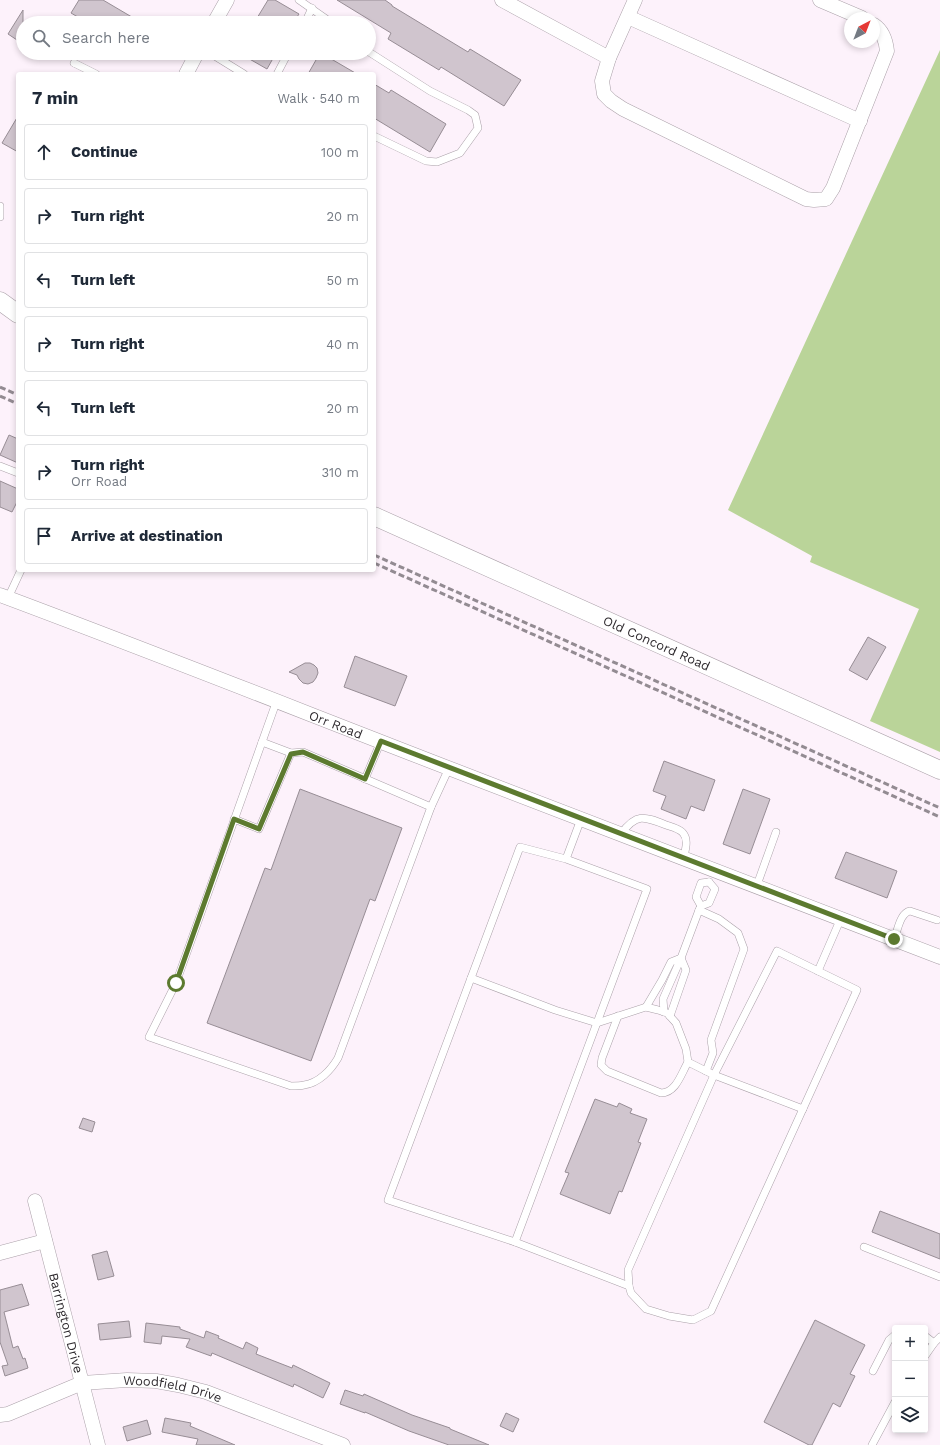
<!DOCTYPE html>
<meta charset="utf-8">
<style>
:root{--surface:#fff;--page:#f2f2f3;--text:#1f2937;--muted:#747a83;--line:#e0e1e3}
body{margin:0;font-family:"Work Sans",sans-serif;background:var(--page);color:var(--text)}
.controls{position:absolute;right:12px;bottom:12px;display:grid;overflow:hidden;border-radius:4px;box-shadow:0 2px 6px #0003}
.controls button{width:36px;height:36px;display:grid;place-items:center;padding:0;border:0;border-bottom:1px solid var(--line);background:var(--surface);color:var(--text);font:20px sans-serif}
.compass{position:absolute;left:844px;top:12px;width:36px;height:36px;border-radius:50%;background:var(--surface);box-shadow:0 2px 6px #0003;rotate:42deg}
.stop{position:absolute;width:12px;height:12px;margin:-9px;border:3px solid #5c7a2f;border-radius:50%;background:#fff}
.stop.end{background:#5c7a2f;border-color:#fff;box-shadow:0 1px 4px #0008}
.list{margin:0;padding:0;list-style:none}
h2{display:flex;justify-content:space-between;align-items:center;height:52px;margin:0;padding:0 16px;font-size:17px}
h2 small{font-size:13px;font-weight:400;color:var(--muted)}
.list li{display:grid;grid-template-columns:26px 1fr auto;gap:12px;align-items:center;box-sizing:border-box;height:56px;margin:0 8px 8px;padding:0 8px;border:1px solid var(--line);border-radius:4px}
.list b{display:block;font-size:15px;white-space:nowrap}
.list p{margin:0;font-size:13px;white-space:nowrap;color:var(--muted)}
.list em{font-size:13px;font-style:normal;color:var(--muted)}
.icon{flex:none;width:22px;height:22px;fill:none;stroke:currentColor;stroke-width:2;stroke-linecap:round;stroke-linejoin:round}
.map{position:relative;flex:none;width:940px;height:1445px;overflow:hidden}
.search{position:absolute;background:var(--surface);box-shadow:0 2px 6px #0003;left:16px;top:16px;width:360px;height:44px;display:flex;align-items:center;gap:10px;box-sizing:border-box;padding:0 14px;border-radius:22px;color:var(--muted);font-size:15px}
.panel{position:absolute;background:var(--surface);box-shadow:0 2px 6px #0003;left:16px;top:72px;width:360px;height:500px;border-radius:4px}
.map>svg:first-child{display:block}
.green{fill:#bad499}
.building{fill:#d0c5ce;stroke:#978d95}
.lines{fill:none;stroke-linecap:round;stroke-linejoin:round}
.service-casing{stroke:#aba1a9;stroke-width:8}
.minor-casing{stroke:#aba1a9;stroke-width:15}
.tertiary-casing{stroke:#aba1a9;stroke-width:19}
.service{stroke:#fff;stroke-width:7}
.minor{stroke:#fff;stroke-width:14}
.tertiary{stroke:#fff;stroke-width:18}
.rail{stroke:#938b92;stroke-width:3;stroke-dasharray:6 3;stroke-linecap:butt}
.route{stroke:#5c7a2f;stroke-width:5}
.labels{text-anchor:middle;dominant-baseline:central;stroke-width:3.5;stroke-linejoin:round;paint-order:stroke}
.street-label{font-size:13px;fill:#302c30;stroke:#fff}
</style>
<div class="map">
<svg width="940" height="1445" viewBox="0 0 940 1445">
<rect width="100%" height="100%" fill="#fdf2fb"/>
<path class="green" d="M940,50V752L870,721L919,609L810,562L812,556L728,510Z"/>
<g class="building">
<path d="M79,0H103L142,23H88L71,13Z"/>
<path d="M268,0H275L299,14L293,23H254Z"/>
<path d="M337,0H385L392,5V6L468,52L470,49L521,80L504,106L441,67L439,70L388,39L391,33Z"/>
<path d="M23,10V44L8,34Z"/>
<path d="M239,53H276L267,69Z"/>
<path d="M320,53H321L357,74H308Z"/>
<path d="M374,84L389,93L391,90L446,124L430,152L374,118Z"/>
<path d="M18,116V152L2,143Z"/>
<path d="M9,435L18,439V463L0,455Z"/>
<path d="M0,481L18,489V500L12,512L0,507Z"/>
<path d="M868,637L886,647L867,680L849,670Z"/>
<path d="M355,656L407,676L395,706L344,687Z"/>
<path d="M305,663H310L314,665L317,668L318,673L316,678L313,682L308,684L303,683L299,679L297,675L289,672Z"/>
<path d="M664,761L715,780L704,811L691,806L686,819L661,809L666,796L653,791Z"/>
<path d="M300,789L402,828L375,901L370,899L311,1061L207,1023L265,868L271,870Z"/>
<path d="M743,789L770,799L750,854L723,844Z"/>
<path d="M846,852L897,871L887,898L835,878Z"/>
<path d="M595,1099L617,1107L619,1103L632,1109L630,1113L647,1119L638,1142L641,1143L622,1192L619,1191L610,1214L560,1194L569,1173L565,1172Z"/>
<path d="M83,1118L95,1122L92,1132L79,1128Z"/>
<path d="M880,1211L940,1234V1259L872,1232Z"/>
<path d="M107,1251L114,1276L98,1280L92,1255Z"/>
<path d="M22,1284L29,1305L4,1312L13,1348L18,1346L23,1359L25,1358L28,1368L5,1376L2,1366L8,1365L0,1342V1290Z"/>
<path d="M815,1320L865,1345L850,1374L855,1376L840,1407L833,1403L812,1445H809L764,1422Z"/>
<path d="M129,1321L131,1337L100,1340L98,1324Z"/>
<path d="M146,1323L180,1327V1329L204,1338L206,1331L219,1336L218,1338L243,1349L246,1342L258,1348L256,1354L292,1368L293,1365L330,1383L323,1398L294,1384L293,1387L212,1353L211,1356L186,1347L190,1339L162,1336L161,1344L144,1342Z"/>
<path d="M345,1390L363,1396L364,1394L412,1415L450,1428V1429L489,1445H449L409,1431L365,1412V1413L340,1404Z"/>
<path d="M506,1413L519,1419L513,1432L500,1426Z"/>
<path d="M165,1418L191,1423L190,1426L235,1445H196L198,1439L162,1432Z"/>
<path d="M147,1420L151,1434L127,1441L123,1427Z"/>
</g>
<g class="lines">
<defs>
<g id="service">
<path d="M299,0L332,23"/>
<path d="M305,23L312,8"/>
<path d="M369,52L430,91L468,110L475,115L478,128L460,153L437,162L426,161L374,136"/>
<path d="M210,53L244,74"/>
<path d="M74,63L96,74"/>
<path d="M277,74L288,53"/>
<path d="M0,206V217"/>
<path d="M0,466L18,473"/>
<path d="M8,598L21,570"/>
<path d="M262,742L291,753"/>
<path d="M365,779L381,741"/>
<path d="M431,807L449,768"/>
<path d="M234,819L259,829L291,753L303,752L431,807L338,1058C331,1070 319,1083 304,1085C300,1086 295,1086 291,1086L149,1037L176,983L277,700"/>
<path d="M621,834C636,813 644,816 666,825C672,827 680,829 683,833C689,840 685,850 684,857"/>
<path d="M566,859L520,847L388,1200L515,1242L647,889L566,859L581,819"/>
<path d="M757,885L776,832"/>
<path d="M701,906L696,897L701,883L709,882"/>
<path d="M699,910L719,919L738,933L744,949L711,1040L713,1053L706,1071"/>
<path d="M894,939C898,930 900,913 910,911L937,920"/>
<path d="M777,951L857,990L711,1311L693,1320L669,1316L646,1309L631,1293L629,1286L628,1270L714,1075Z"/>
<path d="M818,971L841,918"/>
<path d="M471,978L555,1010L597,1023L646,1007L658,1010L667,1013L676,1023L686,1049L688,1062L714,1075L803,1109"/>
<path d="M646,1007L662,980L671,962L681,958"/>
<path d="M664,1012L663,999L681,958L699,910L701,906L709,903L715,889L709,882"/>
<path d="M618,1016L602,1058L601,1065L607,1071L661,1093C676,1093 681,1074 688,1062"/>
<path d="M670,1016L686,970L681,958"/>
<path d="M515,1242L629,1286"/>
<path d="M864,1247L940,1277"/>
<path d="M925,1336L934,1343"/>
<path d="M925,1356L934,1343L940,1337"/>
<path d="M873,1371L889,1340L895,1335"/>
<path d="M872,1445L895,1402"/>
</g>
<g id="minor">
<path d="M502,0L609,58"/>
<path d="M635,0L609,58L602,81L604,94L611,101L623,109L806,199L814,200L826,199L833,188L887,51C886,41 883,31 874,25"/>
<path d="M820,0L862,18"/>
<path d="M628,17L860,121"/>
<path d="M214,23L227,0"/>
<path d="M186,74L197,53"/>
<path id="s1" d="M0,595C161,655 321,719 482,781C634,840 787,897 940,957"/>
<path id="s2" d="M35,1201L98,1445"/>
<path d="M0,1253L45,1241"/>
<path id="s3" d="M0,1415L8,1414L82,1383L127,1380L156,1381L178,1385L206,1392L343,1445"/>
</g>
<g id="tertiary">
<path d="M0,301L18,314"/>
<path id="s4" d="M374,516L940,770"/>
</g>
</defs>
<use href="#service" class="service-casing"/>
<use href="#minor" class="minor-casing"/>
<use href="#tertiary" class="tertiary-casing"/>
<use href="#service" class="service"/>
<use href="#minor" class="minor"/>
<use href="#tertiary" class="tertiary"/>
<g class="rail">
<path d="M0,387L18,395"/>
<path d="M0,396L18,404"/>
<path d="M374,555L940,808"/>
<path d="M374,563L940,817"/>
</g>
</g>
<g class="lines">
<path class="route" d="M176,983L234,819L259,829L291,754L303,752L365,779L381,741L894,939"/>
</g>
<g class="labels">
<g class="street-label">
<text stroke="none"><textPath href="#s4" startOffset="310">Old Concord Road</textPath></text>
<text stroke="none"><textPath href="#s1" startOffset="360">Orr Road</textPath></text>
<text stroke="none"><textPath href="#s2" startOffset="126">Barrington Drive</textPath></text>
<text stroke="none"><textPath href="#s3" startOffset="180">Woodfield Drive</textPath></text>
</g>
</g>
</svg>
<div class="controls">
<button>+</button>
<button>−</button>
<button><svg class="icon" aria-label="layers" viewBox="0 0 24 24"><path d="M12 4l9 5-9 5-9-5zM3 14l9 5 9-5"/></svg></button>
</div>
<svg class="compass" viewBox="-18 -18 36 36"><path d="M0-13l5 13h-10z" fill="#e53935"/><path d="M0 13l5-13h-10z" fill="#747a83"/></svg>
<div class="stop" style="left:176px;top:983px"></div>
<div class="stop end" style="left:894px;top:939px"></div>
<div class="search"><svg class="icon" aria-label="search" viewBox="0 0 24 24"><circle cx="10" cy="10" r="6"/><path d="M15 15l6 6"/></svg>Search here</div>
<section class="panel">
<h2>7 min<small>Walk · 540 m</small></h2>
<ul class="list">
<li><svg class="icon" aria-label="ahead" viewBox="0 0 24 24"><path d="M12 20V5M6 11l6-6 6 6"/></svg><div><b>Continue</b></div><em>100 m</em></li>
<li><svg class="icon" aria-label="right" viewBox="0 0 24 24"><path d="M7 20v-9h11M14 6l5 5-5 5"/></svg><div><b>Turn right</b></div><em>20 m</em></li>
<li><svg class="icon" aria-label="left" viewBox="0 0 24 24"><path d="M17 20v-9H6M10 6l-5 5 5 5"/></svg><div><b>Turn left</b></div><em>50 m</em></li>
<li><svg class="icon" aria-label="right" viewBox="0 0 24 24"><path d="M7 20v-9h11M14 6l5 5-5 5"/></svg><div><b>Turn right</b></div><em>40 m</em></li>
<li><svg class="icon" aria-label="left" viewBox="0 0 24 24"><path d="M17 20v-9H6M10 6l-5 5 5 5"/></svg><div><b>Turn left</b></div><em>20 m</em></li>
<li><svg class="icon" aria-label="right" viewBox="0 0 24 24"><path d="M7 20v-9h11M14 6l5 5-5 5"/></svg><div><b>Turn right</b><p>Orr Road</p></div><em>310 m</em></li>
<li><svg class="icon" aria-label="arrive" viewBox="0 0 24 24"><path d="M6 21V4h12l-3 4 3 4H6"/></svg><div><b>Arrive at destination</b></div></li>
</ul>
</section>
</div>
